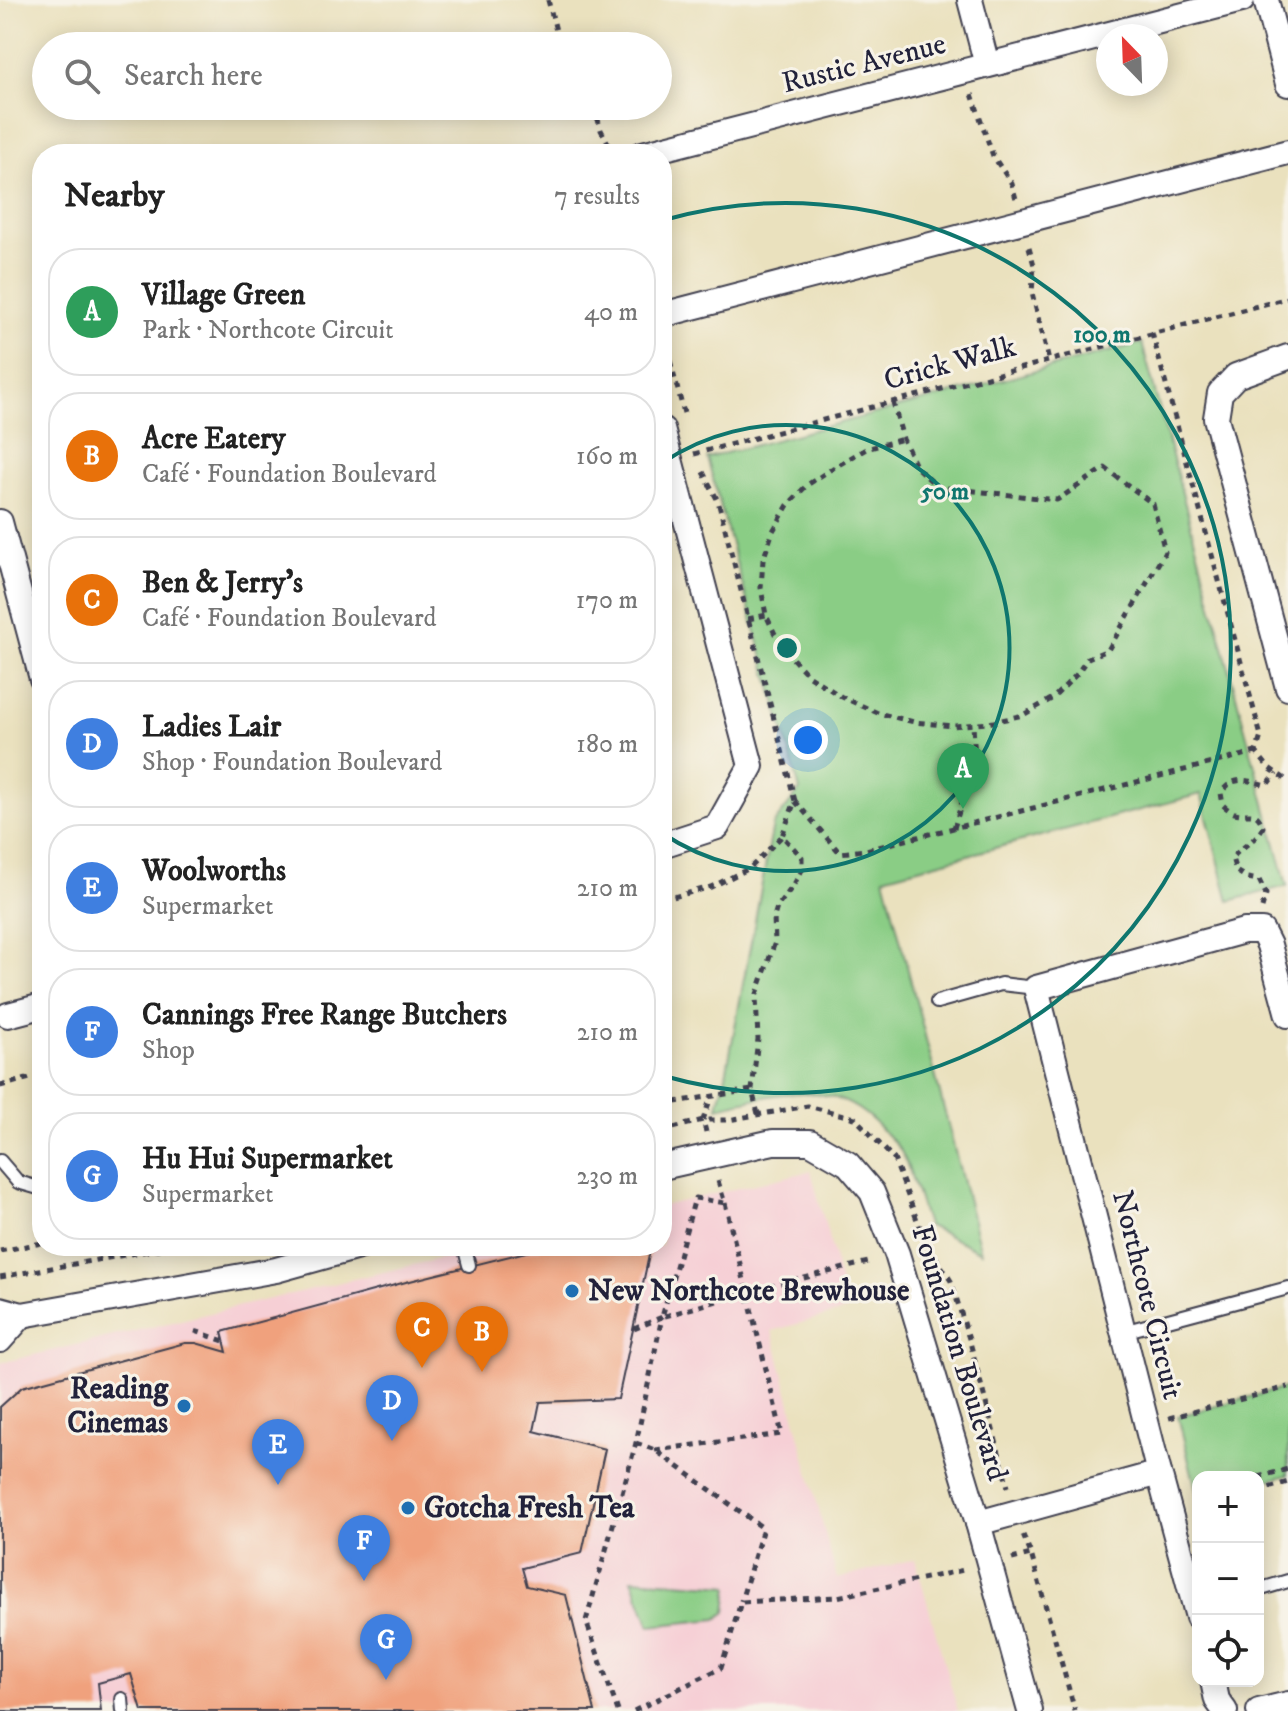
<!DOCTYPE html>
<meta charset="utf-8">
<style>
:root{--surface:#fff;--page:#f6f6f6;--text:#222;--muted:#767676;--line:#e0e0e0;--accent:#d93025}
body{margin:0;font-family:"IM FELL DW Pica",serif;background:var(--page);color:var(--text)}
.controls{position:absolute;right:24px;bottom:24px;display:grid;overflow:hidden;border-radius:16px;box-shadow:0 4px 20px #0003}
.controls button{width:72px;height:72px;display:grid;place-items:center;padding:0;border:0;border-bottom:2px solid var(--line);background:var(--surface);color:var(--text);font:40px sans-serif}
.compass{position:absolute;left:1096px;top:24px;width:72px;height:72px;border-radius:50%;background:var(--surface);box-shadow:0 4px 20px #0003;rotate:337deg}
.you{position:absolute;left:808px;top:740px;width:28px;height:28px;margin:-20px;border:6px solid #fff;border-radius:50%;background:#1a73e8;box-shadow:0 0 0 12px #1a73e833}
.badge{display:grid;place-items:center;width:52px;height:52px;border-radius:50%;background:var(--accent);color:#fff;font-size:26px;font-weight:700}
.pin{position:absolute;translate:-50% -66px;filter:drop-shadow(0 2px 4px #0008)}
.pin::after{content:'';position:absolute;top:42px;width:28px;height:24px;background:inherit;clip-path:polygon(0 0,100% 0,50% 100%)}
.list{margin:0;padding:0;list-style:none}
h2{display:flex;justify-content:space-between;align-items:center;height:104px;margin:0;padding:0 32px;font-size:34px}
h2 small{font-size:26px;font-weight:400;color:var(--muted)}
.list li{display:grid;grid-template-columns:52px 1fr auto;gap:24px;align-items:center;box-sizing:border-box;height:128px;margin:0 16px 16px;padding:0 16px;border:2px solid var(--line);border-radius:32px}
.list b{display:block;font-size:30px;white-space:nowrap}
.list p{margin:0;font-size:26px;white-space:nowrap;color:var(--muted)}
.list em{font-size:26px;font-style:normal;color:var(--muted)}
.icon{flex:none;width:44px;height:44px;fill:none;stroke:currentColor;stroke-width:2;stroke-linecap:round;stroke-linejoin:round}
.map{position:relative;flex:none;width:1288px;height:1711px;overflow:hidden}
.search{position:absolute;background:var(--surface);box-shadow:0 4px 20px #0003;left:32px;top:32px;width:640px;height:88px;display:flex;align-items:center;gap:20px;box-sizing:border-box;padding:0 28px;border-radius:44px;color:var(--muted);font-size:30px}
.panel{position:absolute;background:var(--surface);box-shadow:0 4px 20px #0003;left:32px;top:144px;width:640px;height:1112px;border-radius:32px}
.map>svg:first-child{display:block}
.built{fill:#f6cfd5}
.green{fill:#8acd85;stroke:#567860;stroke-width:2}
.building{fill:#f0a17d}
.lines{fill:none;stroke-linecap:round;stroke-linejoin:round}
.lane-casing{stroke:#403f4f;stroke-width:16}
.street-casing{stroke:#403f4f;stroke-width:28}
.path{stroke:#403f4f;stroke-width:5;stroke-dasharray:6 6;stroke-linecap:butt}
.lane{stroke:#fff;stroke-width:12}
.street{stroke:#fff;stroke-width:24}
.ring{fill:none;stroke:#0f766e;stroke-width:4}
.poi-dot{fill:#1f6fb2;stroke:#f7f3e8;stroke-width:3}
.labels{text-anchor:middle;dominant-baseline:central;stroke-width:6;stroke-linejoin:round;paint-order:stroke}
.street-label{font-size:30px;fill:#22223b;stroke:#f7f3e8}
.poi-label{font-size:30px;font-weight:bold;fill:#22223b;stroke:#f7f3e8;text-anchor:start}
.centre{fill:#0f766e;stroke:#f7f3e8;stroke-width:4}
.ring-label{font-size:24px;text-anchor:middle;font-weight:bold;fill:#0f766e;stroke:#f7f3e8;stroke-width:6;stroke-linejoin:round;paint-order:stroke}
</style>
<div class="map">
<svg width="1288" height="1711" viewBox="0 0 1288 1711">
<rect width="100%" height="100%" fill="#f7f3e8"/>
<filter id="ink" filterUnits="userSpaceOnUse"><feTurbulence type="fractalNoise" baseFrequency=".0125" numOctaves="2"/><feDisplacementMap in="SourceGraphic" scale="16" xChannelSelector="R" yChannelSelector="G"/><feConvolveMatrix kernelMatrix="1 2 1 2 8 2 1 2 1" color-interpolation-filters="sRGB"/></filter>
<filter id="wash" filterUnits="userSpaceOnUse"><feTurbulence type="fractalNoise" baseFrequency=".006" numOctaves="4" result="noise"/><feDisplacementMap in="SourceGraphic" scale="32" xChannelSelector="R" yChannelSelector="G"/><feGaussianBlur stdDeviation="1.8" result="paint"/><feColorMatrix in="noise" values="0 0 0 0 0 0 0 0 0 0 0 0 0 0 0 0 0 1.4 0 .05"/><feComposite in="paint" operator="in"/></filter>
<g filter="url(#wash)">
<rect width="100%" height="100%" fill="#eae1be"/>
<path class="built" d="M811,1171L848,1310L772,1331L837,1579L915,1559L958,1711H0V1363L493,1246H662V1206Z"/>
<g class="green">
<path d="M1142,343L1287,886L1229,901L1201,794L884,877L981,1252L927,1225C919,1202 913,1177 903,1155C899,1146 890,1138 883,1131C836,1076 779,1093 718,1107L726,1075L773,825L800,790L707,458Z"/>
<path d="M1288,1387V1475L1258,1483V1477H1198V1498L1178,1416Z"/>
<path d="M632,1579L729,1586L726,1612L717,1619L650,1626Z"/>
</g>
<g id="blocks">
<path class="building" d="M550,1246H651L618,1399L540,1402L534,1431L605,1449L582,1553L522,1568L527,1586L566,1595L595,1711H142L131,1674L98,1683L101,1711H0V1407L22,1387L185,1343H196L227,1352L222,1332L406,1282Z"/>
</g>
</g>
<g filter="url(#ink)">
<use href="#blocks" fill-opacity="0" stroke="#403f4f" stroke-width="2"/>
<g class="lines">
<defs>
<g id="lane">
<path d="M937,1002L1001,984L1036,988"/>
<path d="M0,1161L18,1182L42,1189"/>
<path d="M464,1246L469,1265"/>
<path d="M1123,1332L1288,1288"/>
<path d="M1258,1590L1288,1581"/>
<path d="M122,1699L123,1711"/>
</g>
<g id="street">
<path d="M970,0L987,65"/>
<path d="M1266,0L1288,84"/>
<path d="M642,154L1242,0"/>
<path d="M662,315L1288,152"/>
<path d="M1288,357L1236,376L1220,393L1216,418L1288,688"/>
<path d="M662,429L751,766L717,827L662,845"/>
<path d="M0,522L42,679"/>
<path d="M8,1015L42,1006"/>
<path d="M662,1167L773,1142H810L848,1164L872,1192L897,1254L978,1523L1030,1711"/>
<path d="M0,1309L22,1315L276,1270L362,1246"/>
<path d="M0,1340L22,1315"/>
<path d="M978,1523L1159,1473"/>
<path d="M1198,1617L1159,1473L1036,988L1244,931H1262L1269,945L1288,1015"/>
<path d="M1213,1681L1217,1700L1225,1711"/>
<path d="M1259,1711L1288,1704"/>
</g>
</defs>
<use href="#lane" class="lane-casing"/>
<use href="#street" class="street-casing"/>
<g class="path">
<path d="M548,0L560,46"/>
<path d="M972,94L993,156L1012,184L1016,199"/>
<path d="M594,106L601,130L614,154"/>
<path d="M1029,247L1034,265L1032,293L1049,361"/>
<path d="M1152,333L1261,736L1256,752L1269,768L1288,781"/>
<path d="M664,338L684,413"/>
<path d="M893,402L903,439L917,468L938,487L1057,500L1105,468L1153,504L1165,552L1108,650L1088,658L1076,675L1053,698L1023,715L989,723L953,726L914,722L878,713L842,697L809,676L789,655L775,634L766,615L761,588L763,560L773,531L788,505L807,485L833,468L866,449L903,439"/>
<path d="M694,454L1288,298"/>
<path d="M703,472L718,501L795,801L782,836L802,857V870L793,886L777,907L774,917L775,942L756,997L758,1039L752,1090L758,1114"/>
<path d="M748,619L766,615"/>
<path d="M795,801L840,853L866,850L1256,752"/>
<path d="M954,828L975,760L973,725"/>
<path d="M662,900L711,887L750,868L782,836"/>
<path d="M1262,908L1266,894L1259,880L1247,878L1236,871L1232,858C1242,846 1256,841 1263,827C1256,807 1249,817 1235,813C1232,813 1225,807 1223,805L1221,793C1234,774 1247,781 1267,785L1276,773"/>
<path d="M0,1086L42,1075"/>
<path d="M662,1104L752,1090"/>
<path d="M662,1131L703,1120H728L808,1106L855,1118L894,1159L925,1241L951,1281L970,1342L1008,1487"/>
<path d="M706,1132L703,1120L711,1097"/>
<path d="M718,1181L725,1203L695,1198L662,1317L748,1292L872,1261"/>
<path d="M0,1251L42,1243"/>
<path d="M0,1277L176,1246"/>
<path d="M634,1329L662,1317"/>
<path d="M195,1331L224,1341"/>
<path d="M1169,1418L1288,1387"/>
<path d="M636,1443L655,1450L763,1528L741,1601"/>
<path d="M655,1450L782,1434L725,1203"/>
<path d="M1258,1477L1288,1469"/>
<path d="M1258,1491L1288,1482"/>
<path d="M1023,1535L1031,1554L1075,1711"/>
<path d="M1012,1559L1031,1554"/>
<path d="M618,1711L586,1621L636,1443L662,1317"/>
<path d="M634,1711L721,1668L741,1602L837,1597L964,1570"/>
</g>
<use href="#lane" class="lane"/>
<use href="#street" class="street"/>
</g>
</g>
<g class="ring">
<path d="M662 463A223 223 0 1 1 662 833"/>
<path d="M664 220A445 445 0 1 1 664 1076"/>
</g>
<g class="poi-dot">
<circle cx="572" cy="1291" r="8"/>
<circle cx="184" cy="1406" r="8"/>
<circle cx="408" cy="1508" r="8"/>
</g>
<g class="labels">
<g class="street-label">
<text transform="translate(864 64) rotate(-14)">Rustic Avenue</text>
<text transform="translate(950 364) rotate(-15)">Crick Walk</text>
<text transform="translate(1147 1295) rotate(76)">Northcote Circuit</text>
<text transform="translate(959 1353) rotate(73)">Foundation Boulevard</text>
</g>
<g class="poi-label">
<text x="588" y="1291">New Northcote Brewhouse</text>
<text x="168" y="1389" text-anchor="end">Reading<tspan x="168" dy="34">Cinemas</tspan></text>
<text x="424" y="1508">Gotcha Fresh Tea</text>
</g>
</g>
<circle cx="787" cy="648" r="12" class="centre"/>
<g class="ring-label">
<text x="1102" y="342">100 m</text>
<text x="945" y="499">50 m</text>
</g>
</svg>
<div class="controls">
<button>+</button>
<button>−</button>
<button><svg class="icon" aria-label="locate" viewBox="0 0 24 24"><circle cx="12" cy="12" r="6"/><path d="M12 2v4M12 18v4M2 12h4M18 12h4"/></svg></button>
</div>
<svg class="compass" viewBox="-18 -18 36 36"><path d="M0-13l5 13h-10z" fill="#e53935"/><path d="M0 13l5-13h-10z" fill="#767676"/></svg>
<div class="you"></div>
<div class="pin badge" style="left:963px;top:809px;background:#2e9e5b">A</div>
<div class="pin badge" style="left:482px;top:1372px;background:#e8710a">B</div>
<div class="pin badge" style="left:422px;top:1368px;background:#e8710a">C</div>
<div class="pin badge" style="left:392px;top:1441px;background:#3f7fe0">D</div>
<div class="pin badge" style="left:278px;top:1485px;background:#3f7fe0">E</div>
<div class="pin badge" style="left:364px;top:1581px;background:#3f7fe0">F</div>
<div class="pin badge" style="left:386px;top:1680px;background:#3f7fe0">G</div>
<div class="search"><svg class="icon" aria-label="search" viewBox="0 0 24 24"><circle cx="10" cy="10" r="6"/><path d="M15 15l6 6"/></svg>Search here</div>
<section class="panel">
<h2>Nearby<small>7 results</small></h2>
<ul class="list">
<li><span class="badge" style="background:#2e9e5b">A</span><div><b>Village Green</b><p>Park · Northcote Circuit</p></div><em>40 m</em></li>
<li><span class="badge" style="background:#e8710a">B</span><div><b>Acre Eatery</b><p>Café · Foundation Boulevard</p></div><em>160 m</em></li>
<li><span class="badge" style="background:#e8710a">C</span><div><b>Ben &amp; Jerry's</b><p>Café · Foundation Boulevard</p></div><em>170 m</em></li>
<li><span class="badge" style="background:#3f7fe0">D</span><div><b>Ladies Lair</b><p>Shop · Foundation Boulevard</p></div><em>180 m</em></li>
<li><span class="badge" style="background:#3f7fe0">E</span><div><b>Woolworths</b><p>Supermarket</p></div><em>210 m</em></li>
<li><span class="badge" style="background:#3f7fe0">F</span><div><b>Cannings Free Range Butchers</b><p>Shop</p></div><em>210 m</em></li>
<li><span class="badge" style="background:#3f7fe0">G</span><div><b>Hu Hui Supermarket</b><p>Supermarket</p></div><em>230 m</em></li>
</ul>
</section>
</div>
